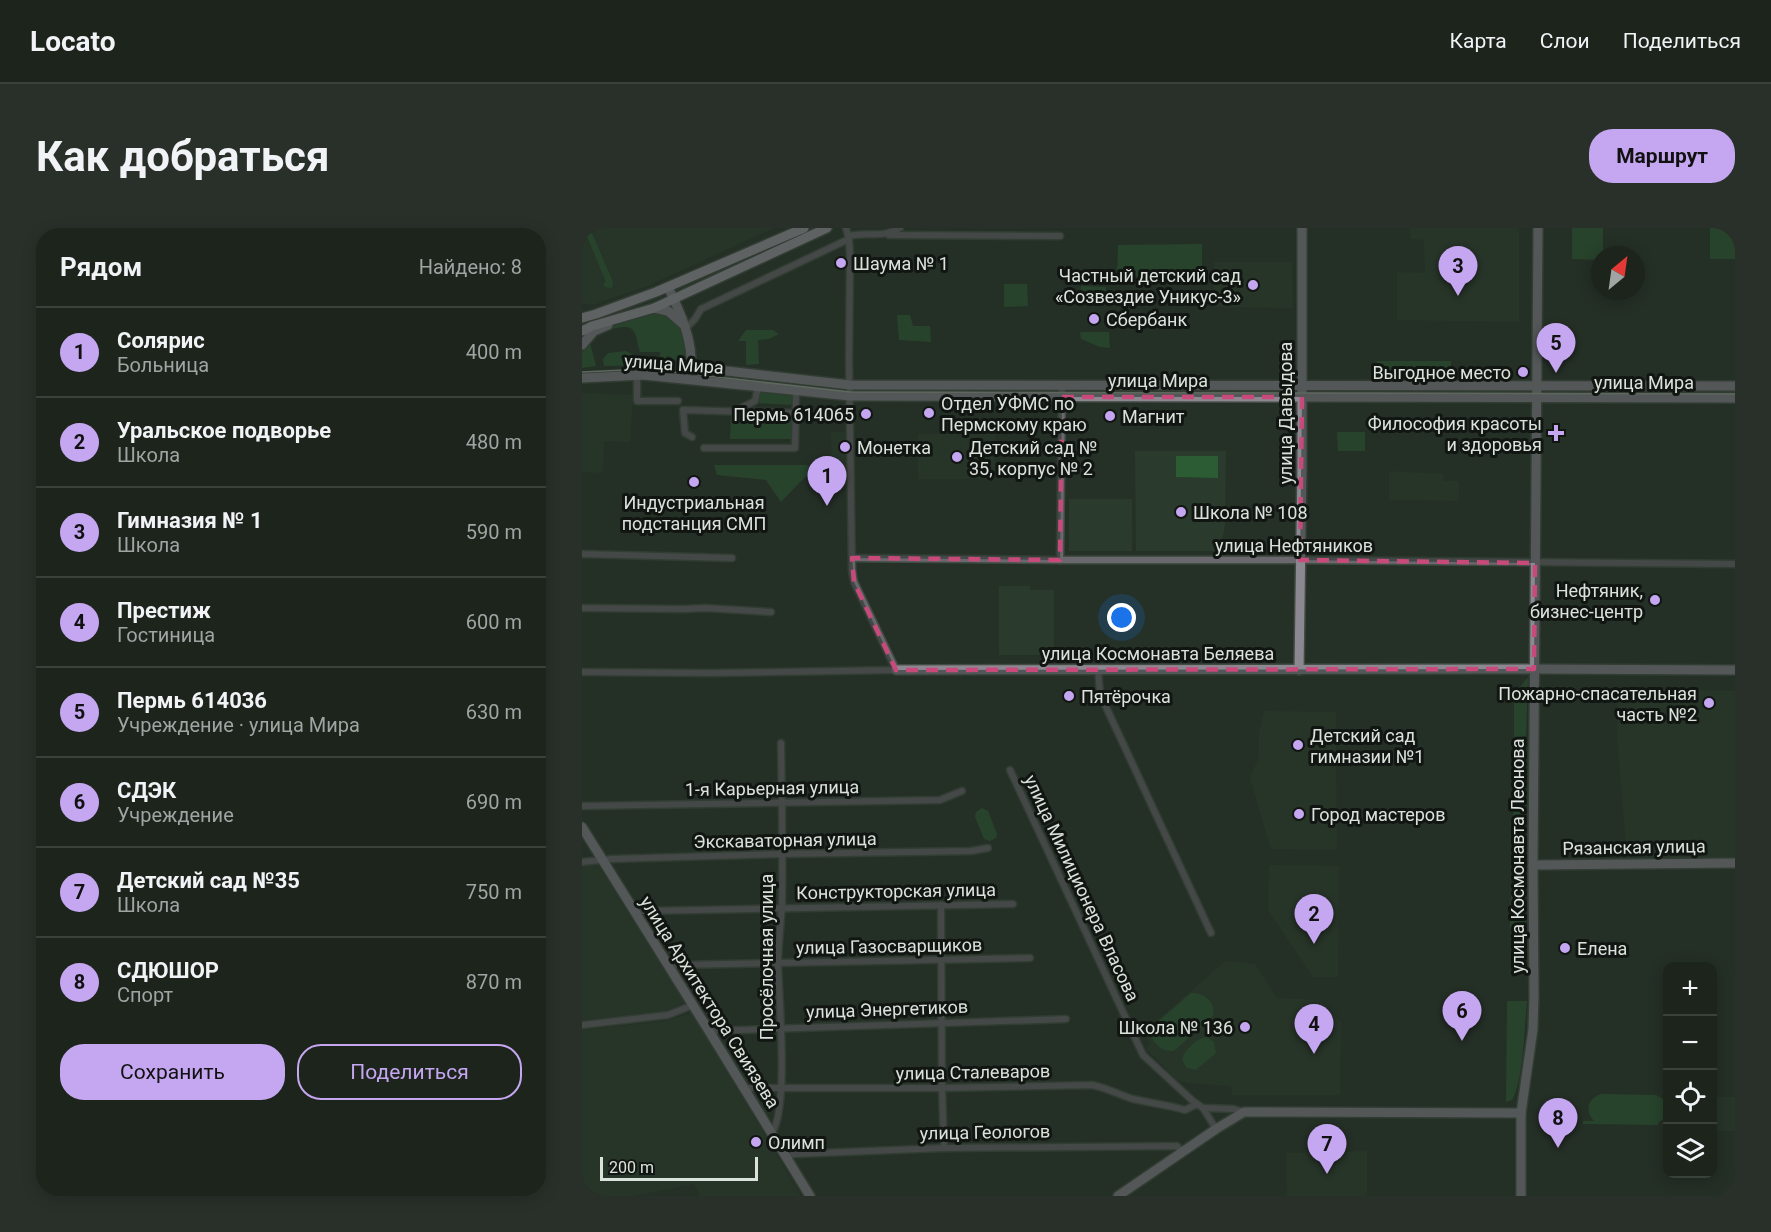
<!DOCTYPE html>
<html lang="ru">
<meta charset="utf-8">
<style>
:root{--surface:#1c241c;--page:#293029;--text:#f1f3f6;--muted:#a0a4a3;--line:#3a413b;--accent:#c5a7f1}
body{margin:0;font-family:Roboto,sans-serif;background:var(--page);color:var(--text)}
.controls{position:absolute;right:18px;bottom:18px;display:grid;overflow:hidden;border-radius:12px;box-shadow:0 3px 15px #0003}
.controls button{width:54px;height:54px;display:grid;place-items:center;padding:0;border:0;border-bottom:2px solid var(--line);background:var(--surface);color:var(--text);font:30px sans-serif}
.compass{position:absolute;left:1009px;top:18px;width:54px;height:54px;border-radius:50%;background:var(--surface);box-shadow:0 3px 15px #0003;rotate:29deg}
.scale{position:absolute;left:18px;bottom:15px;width:158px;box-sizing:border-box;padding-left:6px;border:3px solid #dbe2db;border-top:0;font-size:16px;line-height:21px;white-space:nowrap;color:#dbe2db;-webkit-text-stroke:4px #121612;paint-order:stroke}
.you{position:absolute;left:540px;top:390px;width:21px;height:21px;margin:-15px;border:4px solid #fff;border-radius:50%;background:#1a73e8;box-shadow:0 0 0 9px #1a73e833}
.badge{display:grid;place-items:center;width:39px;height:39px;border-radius:50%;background:var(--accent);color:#111;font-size:20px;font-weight:700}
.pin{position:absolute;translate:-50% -50px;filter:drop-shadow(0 2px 3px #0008)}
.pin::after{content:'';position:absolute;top:32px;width:21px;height:18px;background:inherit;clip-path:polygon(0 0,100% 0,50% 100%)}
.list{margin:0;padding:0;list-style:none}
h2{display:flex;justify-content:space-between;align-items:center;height:78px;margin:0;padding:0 24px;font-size:26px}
h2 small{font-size:20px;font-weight:400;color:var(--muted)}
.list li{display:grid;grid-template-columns:39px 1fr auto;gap:18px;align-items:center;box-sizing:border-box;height:90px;padding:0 24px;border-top:2px solid var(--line)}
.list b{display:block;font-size:22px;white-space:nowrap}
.list p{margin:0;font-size:20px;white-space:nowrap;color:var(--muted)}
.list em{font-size:20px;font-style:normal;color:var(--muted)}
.actions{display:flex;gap:12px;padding:18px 24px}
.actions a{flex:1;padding:14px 0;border:2px solid var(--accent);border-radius:24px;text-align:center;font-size:21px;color:var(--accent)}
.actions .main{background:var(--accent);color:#111}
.icon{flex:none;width:33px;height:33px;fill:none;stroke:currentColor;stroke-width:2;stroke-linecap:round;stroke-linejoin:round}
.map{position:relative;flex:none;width:1153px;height:968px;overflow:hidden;border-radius:24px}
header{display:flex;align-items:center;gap:36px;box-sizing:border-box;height:84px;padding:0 30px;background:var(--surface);border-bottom:2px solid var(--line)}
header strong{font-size:28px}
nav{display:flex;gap:33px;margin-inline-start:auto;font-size:21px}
.intro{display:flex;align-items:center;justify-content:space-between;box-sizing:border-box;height:144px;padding:0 36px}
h1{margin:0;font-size:42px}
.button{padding:15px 27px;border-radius:24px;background:var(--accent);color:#111;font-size:21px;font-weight:700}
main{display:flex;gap:36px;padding:0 36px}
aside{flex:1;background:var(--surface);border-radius:24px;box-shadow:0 3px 15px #0003}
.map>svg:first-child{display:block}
.built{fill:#2a3a2c}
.green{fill:#2b5c33}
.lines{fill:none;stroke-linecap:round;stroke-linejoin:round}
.street-casing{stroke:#424c43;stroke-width:9}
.secondary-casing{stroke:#424c43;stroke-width:12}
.primary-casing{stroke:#424c43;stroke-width:12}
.street{stroke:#6a676e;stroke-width:6}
.secondary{stroke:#8c8892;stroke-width:9}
.primary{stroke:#a6a1ae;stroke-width:9}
.tram{stroke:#a3aba3;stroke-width:1.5}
.marked{fill:none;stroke:#c84a7b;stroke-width:4.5;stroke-dasharray:12 8;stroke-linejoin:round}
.poi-dot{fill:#c5a7f1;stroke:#121612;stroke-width:2}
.labels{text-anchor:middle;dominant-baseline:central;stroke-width:6;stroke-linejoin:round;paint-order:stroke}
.poi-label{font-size:18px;fill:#dbe2db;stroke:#121612;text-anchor:start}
.street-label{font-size:18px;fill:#dbe2db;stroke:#121612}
</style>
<header>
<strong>Locato</strong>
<nav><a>Карта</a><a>Слои</a><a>Поделиться</a></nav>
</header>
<div class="intro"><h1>Как добраться</h1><a class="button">Маршрут</a></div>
<main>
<aside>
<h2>Рядом<small>Найдено: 8</small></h2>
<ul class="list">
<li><span class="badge">1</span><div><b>Солярис</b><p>Больница</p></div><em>400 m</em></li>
<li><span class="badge">2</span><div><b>Уральское подворье</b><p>Школа</p></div><em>480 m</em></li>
<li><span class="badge">3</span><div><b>Гимназия № 1</b><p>Школа</p></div><em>590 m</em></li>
<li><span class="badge">4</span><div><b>Престиж</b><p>Гостиница</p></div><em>600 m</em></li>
<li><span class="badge">5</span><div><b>Пермь 614036</b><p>Учреждение · улица Мира</p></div><em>630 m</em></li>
<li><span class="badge">6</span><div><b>СДЭК</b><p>Учреждение</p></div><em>690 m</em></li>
<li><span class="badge">7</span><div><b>Детский сад №35</b><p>Школа</p></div><em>750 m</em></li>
<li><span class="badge">8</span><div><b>СДЮШОР</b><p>Спорт</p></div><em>870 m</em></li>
</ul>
<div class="actions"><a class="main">Сохранить</a><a>Поделиться</a></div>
</aside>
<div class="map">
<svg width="1153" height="968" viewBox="0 0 1153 968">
<rect width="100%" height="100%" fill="#253026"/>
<g class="built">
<path d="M0,0H192L68,57L14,76L7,77L0,75Z"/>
<path d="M828,0H937V94L815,92V44L843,45L842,12L829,11Z"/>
<path d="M632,34H710L711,80L632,79Z"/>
<path d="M0,165L51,167L48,214L22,213L21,245L0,244Z"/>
<path d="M249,204H268V256H250Z"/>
<path d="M413,206V251H336V206Z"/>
<path d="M553,223H644L643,297L638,323H554Z"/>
<path d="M807,243L861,246L862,253H877V273L807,272Z"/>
<rect x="487" y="271" width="63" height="52"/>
<path d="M417,358H448V362H472V427H417Z"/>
<path d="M1036,461L1153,463V630H1045L1035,507Z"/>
<path d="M682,483L754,484L755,622L689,621L668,550L677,529V505Z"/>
<path d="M16,637L102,774L84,783L0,792V638Z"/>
<path d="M687,637L757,638L756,749H731L686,682Z"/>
<path d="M647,733L673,736L695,770L737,772L759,794L758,867H650L649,858L606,855L595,852L564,820L568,815L562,804L642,734Z"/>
<path d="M110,785L219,968H118L112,956L52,968H0V802L85,793Z"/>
<path d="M1130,869H1153V903H1131Z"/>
<path d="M785,923V968H705L704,925Z"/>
</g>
<g class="green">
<path d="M2,0H8L9,3L31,54L30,60L23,59L21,56L24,54L4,6H0Z"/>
<path d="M990,0H1021V27H1018V32L990,31Z"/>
<rect x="1128" y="0" width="25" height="31"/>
<path d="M620,16V50L535,48L536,17Z"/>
<path d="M422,56H445L446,78L422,79Z"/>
<path d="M499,58L524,59L523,77L497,76Z"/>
<path d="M78,83C99,89 104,112 103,131L89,132V129L85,128L84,131H78V124H58C52,103 55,95 30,101C23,102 17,103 11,107L8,115L14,138L0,140V125L6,115L5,114L15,103Z"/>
<path d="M315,87H328L331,98H348L349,114L317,112Z"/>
<path d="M164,102H191L197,106L187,111L176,112L177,136L164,137V113H156Z"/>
<path d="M498,104H527L528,120L518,119L499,111Z"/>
<path d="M44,123L67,137L22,138L21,131L26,125Z"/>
<path d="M795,133H869V147L796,146Z"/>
<path d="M178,163L213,167L211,172L208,177L175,175Z"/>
<path d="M149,187L211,188L210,211H148Z"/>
<path d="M755,204H783V223H756Z"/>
<path d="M594,228H636V250L594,249Z"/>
<path d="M132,237H224L234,240L218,254L199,274L184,252L135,247Z"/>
<path d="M946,450L944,507L941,510L932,511V467C938,462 941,453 946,450Z"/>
<path d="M932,517L943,518L945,522L942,620L940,626L931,625Z"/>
<path d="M400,580L406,583L415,606L414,610L408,613L402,611L393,589L394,584Z"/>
<path d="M944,643V712L928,700L929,661Z"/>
<path d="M609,765C623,765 634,774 631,788L592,823C578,824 564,811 572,797Z"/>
<path d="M925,773H945C942,799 942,851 930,872L924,874Z"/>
<path d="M625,809L632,814L634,825L614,842L605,840L600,832C602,822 615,810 625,809Z"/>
<path d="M1019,866L1074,867C1088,873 1089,887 1076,895V897L1001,896V893H1012C1003,883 1005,871 1019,866Z"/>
</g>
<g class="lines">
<defs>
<g id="street">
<path d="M307,7L478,8"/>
<path d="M267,8C287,3 299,11 318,0"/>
<path d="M104,100L113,91L119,81L267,11"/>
<path d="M55,147V173H96"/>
<path d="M157,181L173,173L176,159"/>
<path d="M110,209L103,205L101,182L213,185"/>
<path d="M122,220H213L214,163"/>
<path d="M0,326L150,330"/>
<path d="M270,330L478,332H718L1153,336"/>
<path d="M478,332L480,157"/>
<path d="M0,380L102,381L123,380L189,384"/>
<path d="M516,441L518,466L629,705"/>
<path d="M0,444L128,445L314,442L272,354L270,343L267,132L268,27L267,11L264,0"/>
<path d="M428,542L561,827L612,874L621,880L634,901"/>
<path d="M0,578L358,572L380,563"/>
<path d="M0,634L29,631L200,626L389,623L406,620"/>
<path d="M359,677L360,860L362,920"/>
<path d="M53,686L60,683L431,676"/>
<path d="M95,737L448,730"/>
<path d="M0,797L86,787L111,777"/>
<path d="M127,803L484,791"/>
<path d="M163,862L168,860H360L510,857C526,860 537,867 551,871C569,875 586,877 603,882L615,876"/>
<path d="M621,880L652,881L662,884"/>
<path d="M190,905C207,878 197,772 196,736C196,716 199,696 200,676C201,623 200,569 199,515"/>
<path d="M204,929L213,926L362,920L595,918L600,924"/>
</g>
<g id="secondary">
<path d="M86,59C99,86 111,112 109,142"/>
<path d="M72,80L86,83L101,96"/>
<path d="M0,117L12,103L26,97"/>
<path d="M110,139L268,157L1153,158"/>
<path d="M0,150L61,147L268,168L1153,170"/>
<path d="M314,442L947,441L1153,442"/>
<path d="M717,442L720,238V0"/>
<path d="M0,599L127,803L228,968"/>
<path d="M951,637L1153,635"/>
<path d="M536,968L634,901L662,884L939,885"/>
<path d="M939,968V885L951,801L952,769L951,637L956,0"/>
</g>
<g id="primary">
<path d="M0,90L14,86L74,64L222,0"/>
<path d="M0,103L10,98L72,80L245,0"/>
</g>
</defs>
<use href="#street" class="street-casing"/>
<use href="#secondary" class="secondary-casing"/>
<use href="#primary" class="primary-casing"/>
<use href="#street" class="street"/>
<use href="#secondary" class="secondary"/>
<use href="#primary" class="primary"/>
<path class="tram" d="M0,144L63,141L268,164L1153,166"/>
</g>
<path d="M0 0H1153V968H0ZM480,169H720L718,332L953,335L952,441L314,442L272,354L270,330L478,332Z" fill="#253026" fill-opacity=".55" fill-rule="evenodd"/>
<path class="marked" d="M480,169H720L718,332L953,335L952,441L314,442L272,354L270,330L478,332Z"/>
<g class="poi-dot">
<circle cx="259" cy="35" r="6"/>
<circle cx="671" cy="57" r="6"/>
<circle cx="512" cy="91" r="6"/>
<circle cx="941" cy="144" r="6"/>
<circle cx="347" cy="185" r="6"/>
<circle cx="284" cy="186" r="6"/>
<circle cx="528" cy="188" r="6"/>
<path d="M971 196h6v6h6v6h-6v6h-6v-6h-6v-6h6z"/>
<circle cx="263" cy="219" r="6"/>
<circle cx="375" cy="229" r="6"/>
<circle cx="112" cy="254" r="6"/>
<circle cx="599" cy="284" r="6"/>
<circle cx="1073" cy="372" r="6"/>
<circle cx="487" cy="468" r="6"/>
<circle cx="1127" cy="475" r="6"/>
<circle cx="716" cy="517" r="6"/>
<circle cx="717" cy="586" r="6"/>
<circle cx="983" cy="720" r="6"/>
<circle cx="663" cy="799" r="6"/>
<circle cx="174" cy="914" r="6"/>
</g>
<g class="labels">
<g class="poi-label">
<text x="271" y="35">Шаума № 1</text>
<text x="659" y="47" text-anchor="end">Частный детский сад<tspan x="659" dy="21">«Созвездие Уникус-3»</tspan></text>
<text x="524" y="91">Сбербанк</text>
<text x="929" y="144" text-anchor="end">Выгодное место</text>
<text x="359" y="175">Отдел УФМС по<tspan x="359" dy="21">Пермскому краю</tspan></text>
<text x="272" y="186" text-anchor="end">Пермь 614065</text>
<text x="540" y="188">Магнит</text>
<text x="960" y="195" text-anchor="end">Философия красоты<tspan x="960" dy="21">и здоровья</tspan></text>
<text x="275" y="219">Монетка</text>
<text x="387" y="219">Детский сад №<tspan x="387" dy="21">35, корпус № 2</tspan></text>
<text x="112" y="274" text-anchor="middle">Индустриальная<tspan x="112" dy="21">подстанция СМП</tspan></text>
<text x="611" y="284">Школа № 108</text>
<text x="1061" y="362" text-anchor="end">Нефтяник,<tspan x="1061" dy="21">бизнес-центр</tspan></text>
<text x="1115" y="465" text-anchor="end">Пожарно-спасательная<tspan x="1115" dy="21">часть №2</tspan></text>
<text x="499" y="468">Пятёрочка</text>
<text x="728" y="507">Детский сад<tspan x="728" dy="21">гимназии №1</tspan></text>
<text x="729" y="586">Город мастеров</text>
<text x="995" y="720">Елена</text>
<text x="651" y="799" text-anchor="end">Школа № 136</text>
<text x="186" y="914">Олимп</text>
</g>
<g class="street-label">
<text transform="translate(92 136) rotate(4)">улица Мира</text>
<text x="576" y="152">улица Мира</text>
<text x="1062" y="154">улица Мира</text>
<text transform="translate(703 185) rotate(-90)">улица Давыдова</text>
<text x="712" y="317">улица Нефтяников</text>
<text x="576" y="425">улица Космонавта Беляева</text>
<text transform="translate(190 560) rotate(-1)">1-я Карьерная улица</text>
<text transform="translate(203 612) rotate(-1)">Экскаваторная улица</text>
<text transform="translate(1052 619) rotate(-1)">Рязанская улица</text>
<text transform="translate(935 628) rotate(-90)">улица Космонавта Леонова</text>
<text transform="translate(500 660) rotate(65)">улица Милиционера Власова</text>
<text transform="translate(314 663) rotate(-1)">Конструкторская улица</text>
<text transform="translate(307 718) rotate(-1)">улица Газосварщиков</text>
<text transform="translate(184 729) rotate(-90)">Просёлочная улица</text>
<text transform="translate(128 774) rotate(58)">улица Архитектора Свиязева</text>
<text transform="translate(305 781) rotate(-2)">улица Энергетиков</text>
<text transform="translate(391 844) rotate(-1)">улица Сталеваров</text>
<text transform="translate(403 904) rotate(-1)">улица Геологов</text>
</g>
</g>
</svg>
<div class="controls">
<button>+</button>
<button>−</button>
<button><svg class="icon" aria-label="locate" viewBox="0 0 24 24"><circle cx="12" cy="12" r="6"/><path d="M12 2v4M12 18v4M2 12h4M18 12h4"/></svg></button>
<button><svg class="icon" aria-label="layers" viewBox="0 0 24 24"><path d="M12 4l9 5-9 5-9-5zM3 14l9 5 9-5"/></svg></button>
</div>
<svg class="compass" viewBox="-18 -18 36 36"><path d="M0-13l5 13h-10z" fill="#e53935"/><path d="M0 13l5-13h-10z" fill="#a0a4a3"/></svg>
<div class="scale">200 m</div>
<div class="you"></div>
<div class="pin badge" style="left:245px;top:278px">1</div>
<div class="pin badge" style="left:732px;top:716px">2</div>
<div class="pin badge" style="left:876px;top:68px">3</div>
<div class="pin badge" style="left:732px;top:826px">4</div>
<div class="pin badge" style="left:974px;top:145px">5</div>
<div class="pin badge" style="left:880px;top:813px">6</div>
<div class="pin badge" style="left:745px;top:946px">7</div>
<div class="pin badge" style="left:976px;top:920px">8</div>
</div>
</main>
